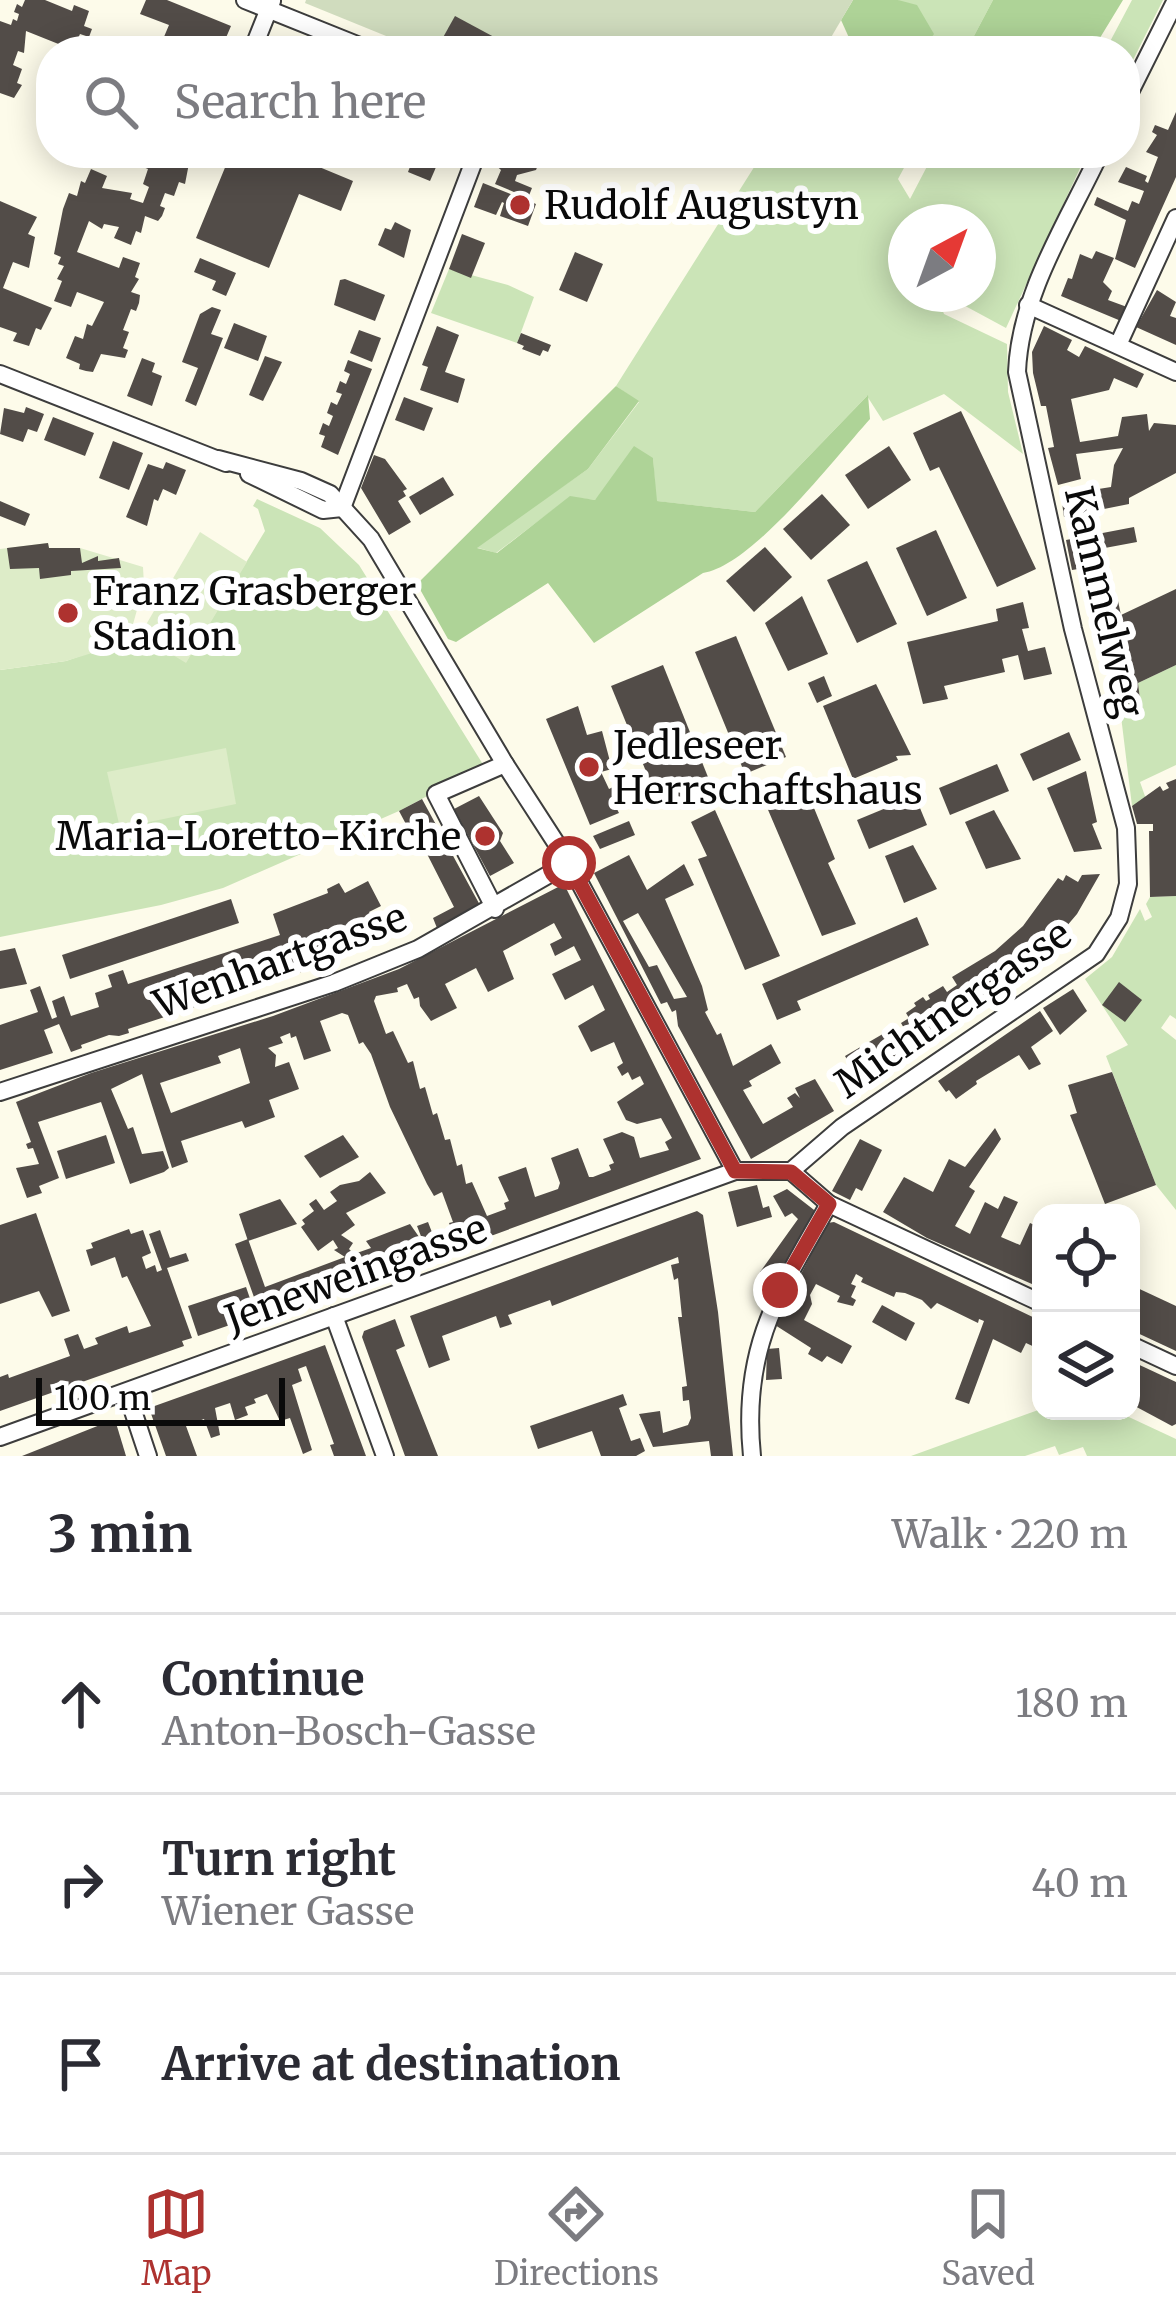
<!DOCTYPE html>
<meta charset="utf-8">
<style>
:root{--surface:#fff;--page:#f2f2f3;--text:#2b2b33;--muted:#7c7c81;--line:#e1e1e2;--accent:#ae322f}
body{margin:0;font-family:Merriweather,serif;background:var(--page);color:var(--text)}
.controls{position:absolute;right:36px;bottom:36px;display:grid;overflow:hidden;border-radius:24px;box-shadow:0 6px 30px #0003}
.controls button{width:108px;height:108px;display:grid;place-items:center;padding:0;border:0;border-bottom:3px solid var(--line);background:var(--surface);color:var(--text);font:60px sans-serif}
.compass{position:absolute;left:888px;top:204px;width:108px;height:108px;border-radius:50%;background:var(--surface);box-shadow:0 6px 30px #0003;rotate:41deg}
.scale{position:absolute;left:36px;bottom:30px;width:249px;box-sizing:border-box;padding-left:12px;border:6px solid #0a0a0a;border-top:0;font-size:33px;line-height:42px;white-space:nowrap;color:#0a0a0a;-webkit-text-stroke:9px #fff;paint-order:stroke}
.stop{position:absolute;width:36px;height:36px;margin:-27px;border:9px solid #ae322f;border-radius:50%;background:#fff}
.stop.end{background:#ae322f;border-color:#fff;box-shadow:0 3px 12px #0008}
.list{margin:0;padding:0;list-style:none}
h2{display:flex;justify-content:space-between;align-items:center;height:156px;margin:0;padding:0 48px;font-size:51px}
h2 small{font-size:39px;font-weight:400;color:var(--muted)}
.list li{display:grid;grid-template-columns:78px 1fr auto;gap:36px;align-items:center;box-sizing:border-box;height:180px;padding:0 48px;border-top:3px solid var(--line)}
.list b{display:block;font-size:45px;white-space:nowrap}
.list p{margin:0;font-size:39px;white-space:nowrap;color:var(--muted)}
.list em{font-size:39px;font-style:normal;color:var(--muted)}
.icon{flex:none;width:66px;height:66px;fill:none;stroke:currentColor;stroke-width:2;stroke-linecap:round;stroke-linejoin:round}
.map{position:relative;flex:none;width:1176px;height:1456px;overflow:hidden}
.search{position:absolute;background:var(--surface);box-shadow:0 6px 30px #0003;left:36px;right:36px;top:36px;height:132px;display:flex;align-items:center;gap:30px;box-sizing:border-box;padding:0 42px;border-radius:48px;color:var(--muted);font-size:45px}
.sheet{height:696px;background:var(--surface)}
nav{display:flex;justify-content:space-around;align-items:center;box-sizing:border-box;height:168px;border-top:3px solid var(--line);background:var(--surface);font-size:33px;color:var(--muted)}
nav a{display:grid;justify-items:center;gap:6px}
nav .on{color:var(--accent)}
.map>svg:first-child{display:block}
.green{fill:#cbe4b7}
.forest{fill:#aed397}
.cemetery{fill:#d0dcbe}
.pitch{fill:#ddecc8}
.building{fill:#524c48;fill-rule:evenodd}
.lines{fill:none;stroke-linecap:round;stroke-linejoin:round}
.minor-casing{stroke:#3d3d3d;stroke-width:20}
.minor{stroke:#fff;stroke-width:16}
.route{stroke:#ae322f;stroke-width:15}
.poi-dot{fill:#ae322f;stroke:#fff;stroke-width:4.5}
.labels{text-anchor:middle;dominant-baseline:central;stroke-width:12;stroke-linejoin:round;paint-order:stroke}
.poi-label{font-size:39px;fill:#0a0a0a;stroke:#fff;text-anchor:start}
.street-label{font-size:39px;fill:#0a0a0a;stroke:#fff}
</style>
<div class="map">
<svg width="1176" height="1456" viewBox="0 0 1176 1456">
<rect width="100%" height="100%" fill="#fdfbea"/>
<g class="green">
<path d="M898,0H993L966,51H922L933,34Z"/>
<path d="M1132,0H1163L1125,76V51H1105Z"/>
<path d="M763,153H912L898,179L910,199L934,153H1087L1006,328L943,294H978V222H906V294H936L944,314L1007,344L1008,392L1023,454L944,394L883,421L867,396L755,512L656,501L653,458L595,500L570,497L496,553L475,547L588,469L639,402L616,386Z"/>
<path d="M449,269L508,285L534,297L517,343L431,313Z"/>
<path d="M257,499L320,528L359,565L484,766L399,811L223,888L161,905L0,937V670L66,661L140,635L186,662L265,531L258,509L253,506Z"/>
<path d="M1176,665V765L1140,782L1146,799L1132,806L1120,708L1140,699L1138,683Z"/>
<path d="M1176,896V1019L1170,1015L1161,1028L1176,1040V1210L1156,1185L1106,1056L1128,1045L1085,979L1112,957L1140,909L1145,921L1152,917L1146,904L1150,897Z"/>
<path d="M1041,1409L1116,1411L1176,1439V1456H1087L1083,1447L1059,1455L1055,1446L1025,1456H911Z"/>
</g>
<g class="forest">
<path d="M853,0H898L917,5L934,34L922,51H855L841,20Z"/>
<path d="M993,0H1123L1092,51H1001L992,47L989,51H966Z"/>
<path d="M616,386L639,401L588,469L477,548L497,553L570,496L595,500L634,446L653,458L657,501L755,512L868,395L870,419C834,459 752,566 703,573L594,643L548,583L456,642L448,639L417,584Z"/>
</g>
<path class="cemetery" d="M306,0H853L823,51H423L305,3Z"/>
<g class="pitch">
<path d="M200,532L247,562L186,663L140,635Z"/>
<path d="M48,543L49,548H80L143,567L144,585L128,642L66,661L0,670V549Z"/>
<path d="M226,748L236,804L120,828L107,772Z"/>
</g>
<g class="building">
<path d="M25,0H45L72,11L74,5L89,11L84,26L92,29L89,37L80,34L75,45L90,51H64L66,47L26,31L24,53L18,51L13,65L22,69L17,83L22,85L14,98L0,93V21L11,25L13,19L17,21L19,14L14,12L17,4L22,7Z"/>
<path d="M146,0H167L231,26L225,40L216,36L209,51H158L169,25L140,14Z"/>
<path d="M455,16L507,44L504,51H460L441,41Z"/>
<path d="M1176,112V177L1135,268L1115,259L1126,220L1094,205L1097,197L1128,211L1132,201L1139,204L1144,191L1118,182L1126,167L1147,176L1145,181L1148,183L1158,157L1146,152L1157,135L1152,132L1155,125L1168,130Z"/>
<path d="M151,153H191L185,184L179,182L174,196L165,193L160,206L165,208L162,216L158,221L145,216L141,233L136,231L131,245L114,238L119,227L104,224L102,229L89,221L77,252L119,268L123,257L140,263L135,277L139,279L131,292L140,295L139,303L136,311L131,309L123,330L129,332L123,348L128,350L125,358L101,354L93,372L86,371L79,369L80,364L66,358L75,336L83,339L87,324L92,326L104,302L77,292L71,307L54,301L62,281L57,279L64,266L58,264L61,257L54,254L63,209L69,193L77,196L81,181L85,183L91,169L107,176L102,188L132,193L130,199L143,203L149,187L143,184L148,169L143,167Z"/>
<path d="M231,153H311L315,155L312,164L353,181L341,211L299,194L269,268L196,238Z"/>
<path d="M415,153L440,158L430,181L408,172Z"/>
<path d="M497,153H553L549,164L540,160L536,170L517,175L515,181L532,188L528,198L495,184L501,170L493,163Z"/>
<path d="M483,183L536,204L528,226L500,216L504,203L502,202L496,215L474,207Z"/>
<path d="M0,201L37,217L28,234L35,237L29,268L13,262L3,288L52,308L41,330L36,328L29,346L13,341L17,333L0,327Z"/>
<path d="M395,222L411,230L404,258L378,245L385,228L391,230Z"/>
<path d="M462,234L485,243L471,278L449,269Z"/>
<path d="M1096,251L1114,258L1103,282L1112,291L1108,300L1127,307L1121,321L1061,296L1068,278L1072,279L1080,254L1092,259Z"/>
<path d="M575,252L603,264L587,302L559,290Z"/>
<path d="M200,258L236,273L226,296L212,290L216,281L194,272Z"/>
<path d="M345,279L385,295L375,321L334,305L340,280Z"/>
<path d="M1157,290L1176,302L1170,316L1176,318V345L1136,327Z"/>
<path d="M212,307L221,310L211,334L223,338L196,406L185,401L198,368L182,362L200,314Z"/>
<path d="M234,323L267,336L258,361L224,348Z"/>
<path d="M437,326L459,335L445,372L465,379L458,403L420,390L428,367L422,365Z"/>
<path d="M1044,326L1072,340L1067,350L1079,357L1085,346L1144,374L1137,388L1114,378L1109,390L1071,399L1080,442L1118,436L1122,417L1147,414L1149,431L1154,423L1176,425V473L1129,498V504L1064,517L1061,495L1111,487L1114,465L1123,448L1076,454L1081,479L1058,485L1048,448L1054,447L1046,406H1041L1033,373L1032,352Z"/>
<path d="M359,330L381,338L372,362L350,353Z"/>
<path d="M521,333L551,345L548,352L543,350L540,356L522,349L524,346L517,343Z"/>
<path d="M265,356L282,362L263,401L249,395Z"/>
<path d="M142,358L155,363L152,372L162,376L152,406L127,396Z"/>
<path d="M348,360L372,369L338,455L321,447L325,436L319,434L323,423L329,426L333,416L327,413L331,402L337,405L342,394L336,392L340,381L346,384L350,374L344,371Z"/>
<path d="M404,397L433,408L424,431L395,420Z"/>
<path d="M26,407L44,414L37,432L28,429L23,442L0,434L4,408L24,413Z"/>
<path d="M961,411L1036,569L997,587L939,467L930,471L913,433Z"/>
<path d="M53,417L94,433L85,456L44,440Z"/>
<path d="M113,441L143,453L129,490L99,478Z"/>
<path d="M889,446L911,480L868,509L845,475Z"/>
<path d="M374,455L385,459L407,489L403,491L406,496L398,501L411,522L389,535L361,488Z"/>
<path d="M166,462L186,470L176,495L163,489L158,501L154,499L147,526L126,517L148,464L163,469Z"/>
<path d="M443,477L454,495L420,515L409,497Z"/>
<path d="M822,494L850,525L811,560L783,529Z"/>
<path d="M0,501L30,514L25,526L0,516Z"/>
<path d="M1134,527L1137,542L1094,550L1097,566L1072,570L1066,540Z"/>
<path d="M936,530L967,598L927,616L896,548Z"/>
<path d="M48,543L49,548H80L82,563L98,556V561L119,558L121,568L71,571V575L40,579L39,568L10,569L7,548Z"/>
<path d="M765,547L792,577L754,612L726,581Z"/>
<path d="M867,561L897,624L857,643L827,580Z"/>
<path d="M1176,589V665L1138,683L1140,699L1120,708L1098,608L1118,601L1121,615Z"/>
<path d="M802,596L828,654L788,671L765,623Z"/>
<path d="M1023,602L1029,628L1022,629L1028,651L1045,647L1052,674L1024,680L1018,655L1002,659L1005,672L944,686L948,699L923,704L907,642L998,621L996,609Z"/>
<path d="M736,636L786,757L745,774L695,652Z"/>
<path d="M663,665L712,787L661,808L611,686Z"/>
<path d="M824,676L832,696L817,703L808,683Z"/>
<path d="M876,684L911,755L896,756L898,760L853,779L823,706Z"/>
<path d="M578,706L587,735L602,731L612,769L601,772L609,789L615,786L620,798L613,801L619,813L590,825L546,719Z"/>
<path d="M1069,732L1081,760L1033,781L1020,754Z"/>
<path d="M997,764L1009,791L950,815L939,788Z"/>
<path d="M1086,771L1097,822L1092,824L1102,849L1074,852L1047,788Z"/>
<path d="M800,774L835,859L828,863L856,924L822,936L760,791Z"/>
<path d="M1176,779V896L1150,897L1149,831H1153V824H1137L1132,806L1160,786L1163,791L1169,788L1166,783Z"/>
<path d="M479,796L503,833L500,841L514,863L490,876L454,809Z"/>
<path d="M915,796L927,825L869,849L857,820Z"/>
<path d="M422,799L481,907L437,928L433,918L454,907L425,850L409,854L406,849L416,843L399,811Z"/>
<path d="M715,810L780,956L745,970L698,859L707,856L691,822Z"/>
<path d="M994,810L1021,859L986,869L965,822Z"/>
<path d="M629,821L635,835L600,849L593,836Z"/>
<path d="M913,845L937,889L904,903L885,856Z"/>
<path d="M629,855L647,890L684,864L694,885L665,899L702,986L708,1010L705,1012L717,1035L721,1033L733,1066L771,1044L781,1063L749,1081L752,1086L743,1090L763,1124L793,1107L787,1098L795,1093L800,1098L795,1088L815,1079L834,1111L751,1159L678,1026L676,1010L672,1012L667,1002L661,1004L594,873ZM638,913L687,997L674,999L657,965L649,967L623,921Z"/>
<path d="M1100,874L1077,914L1043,954L970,1007L975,1014L884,1072L874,1057L853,1070L845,1056L893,1028L901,1042L909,1037L901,1023L909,1018L906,1013L916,1006L914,1003L923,997L926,1001L930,999L928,995L943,986L947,992L957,985L952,977L995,951L1023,926L1058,878L1063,881L1066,875L1078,882L1082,875Z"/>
<path d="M368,881L381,906L369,912L383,939L296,974L128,1029L129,1033L119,1036L109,1035L81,1045L82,1048L71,1052L59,1024L44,1030L53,1053L0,1070V1025L38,1012L30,990L40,986L52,1019L57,1017L52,1001L64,996L71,1016L99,1007L95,993L112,987L108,975L123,970L128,984L280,935L273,914L328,893L327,889L339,883L345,893Z"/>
<path d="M564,884L701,1159L384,1275L274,1313L273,1310L260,1314L235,1244L248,1239L265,1287L345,1257L334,1250L338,1248L333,1240L318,1251L301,1227L305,1224L302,1220L314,1211L309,1204L316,1199L324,1210L337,1201L330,1192L340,1185L359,1181L370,1172L386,1193L346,1213L355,1225L341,1235L353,1243L349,1249L354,1254L371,1248L366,1241L410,1224L424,1244L417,1226L428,1222L433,1235L439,1232L443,1239L446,1238L442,1232L451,1228L449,1223L453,1222L442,1192L434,1196L427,1184L390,1107L371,1054L363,1042L359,1044L348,1015L342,1013L320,1021L331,1051L304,1060L296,1036L291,1038L290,1033L280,1037L283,1043L268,1048L276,1055L275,1067L289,1062L299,1089L269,1100L275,1117L245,1128L242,1121L181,1141L188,1162L172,1168L142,1074L111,1089L128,1129L133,1127L142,1154L163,1151L169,1168L164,1172L130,1184L101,1102L38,1122L59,1178L39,1186L42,1193L27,1198L16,1168L39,1164L33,1148L28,1149L26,1144L31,1142L16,1102L91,1073L273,1016L399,969ZM554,923L562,938L550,944L555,956L574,946L581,960L552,974L565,1000L593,985L605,1010L578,1026L591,1052L614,1042L623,1063L617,1067L622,1076L628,1072L632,1080L640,1076L644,1084L617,1102L626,1120L637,1124L661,1118L672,1138L665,1142L669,1150L640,1158L634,1137L622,1132L603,1139L614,1163L609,1165L611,1170L593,1177H589L578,1148L551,1158L560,1183L558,1189L535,1197L526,1167L498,1177L509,1201L504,1203L506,1209L487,1216L472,1182L466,1184L462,1164L457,1166L450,1139L445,1140L437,1113L433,1115L425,1087L420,1089L413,1061L408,1063L393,1031L386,1034L374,1001L376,996L398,992L397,988L407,984L414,999L419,997L420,1006L431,1021L457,1008L445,984L476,968L488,992L514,979L503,951ZM240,1048L250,1083L171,1113L160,1083L221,1063L218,1056Z"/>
<path d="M231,899L239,923L70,979L62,955Z"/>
<path d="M917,917L929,945L797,1001L801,1010L777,1020L762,984Z"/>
<path d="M15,948L27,984L0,989V951Z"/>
<path d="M1119,982L1142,1000L1125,1022L1102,1005Z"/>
<path d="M1073,989L1087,1011L1060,1035L1043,1008Z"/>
<path d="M1040,1011L1053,1031L1031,1047L1041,1064L1029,1070L1019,1055L976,1081L977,1084L956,1099L949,1090L946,1092L938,1081Z"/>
<path d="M1112,1072L1156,1185L1105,1204L1070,1115L1077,1113L1068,1085Z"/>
<path d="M995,1128L1001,1139L969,1187L975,1191L955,1226L970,1234L985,1202L998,1209L1004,1196L1018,1202L1001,1237L1020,1245L1030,1223L1041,1228L1036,1245L1041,1248V1288L927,1238L883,1212L904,1177L933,1192L949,1159L965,1167Z"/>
<path d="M106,1135L115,1163L66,1179L57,1151Z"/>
<path d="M343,1135L359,1157L320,1178L304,1156Z"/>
<path d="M860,1139L882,1150L862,1191L856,1188L850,1200L832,1191Z"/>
<path d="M757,1185L763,1208L769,1206L772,1217L737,1227L728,1192Z"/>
<path d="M787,1189L818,1213L772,1289L761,1281L765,1276L760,1272L798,1219L792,1213L785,1217L773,1196Z"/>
<path d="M280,1199L297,1224L248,1241L239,1214Z"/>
<path d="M697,1211L703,1215L718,1312L733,1456H711L709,1441L653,1447L639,1414L660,1411L663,1433L688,1425L691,1418L689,1400L683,1401L682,1387L687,1386L678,1317H682L678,1278L674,1280L671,1265L679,1263L678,1257L552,1306L550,1300L508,1315L512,1324L500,1328L496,1316L442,1336L450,1360L429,1368L410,1316Z"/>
<path d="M36,1213L70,1311L52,1317L39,1291L0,1304V1225Z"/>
<path d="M834,1222L1041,1321V1350L1026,1343L1021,1353L993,1339L969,1404L955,1399L984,1321L979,1319L978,1323L937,1303L931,1309L922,1300L905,1293L896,1292L894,1297L861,1282L863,1278L856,1274L851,1284L856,1286L851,1297L856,1300L853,1306L837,1302L840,1296L816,1284L810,1295L812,1304L804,1320L852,1346L842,1364L827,1356L822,1362L808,1354L811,1348L775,1325L827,1223Z"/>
<path d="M129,1229L131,1234L143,1230L151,1253L142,1257L146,1269L155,1265L157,1272L162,1270L149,1234L160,1230L170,1258L186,1253L189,1261L167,1268L192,1338L182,1341L184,1346L0,1411V1377L8,1374L9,1378L70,1356L64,1339L78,1334L84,1349L98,1344L95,1338L127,1326L129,1333L151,1326L127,1276L122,1278L115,1257L91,1266L86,1250L93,1248L91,1243Z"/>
<path d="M1131,1285L1176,1306V1351L1131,1330Z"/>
<path d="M246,1287L256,1316L198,1336L188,1306Z"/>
<path d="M882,1305L915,1323L906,1341L872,1322Z"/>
<path d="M395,1319L405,1346L396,1350L438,1456H405L362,1337L364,1331Z"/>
<path d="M325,1345L366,1456H334L330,1445L334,1444L306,1366L298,1369L302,1381L292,1385L312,1450L303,1454L290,1418L280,1421L267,1394L254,1399L256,1403L245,1407L248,1415L235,1420L230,1403L215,1408L220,1435L211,1438L204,1419L186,1426L197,1456H166L149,1408Z"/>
<path d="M779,1348L782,1379L766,1380L767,1349Z"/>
<path d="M1131,1361L1176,1382V1424L1172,1426L1131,1404Z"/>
<path d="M623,1394L627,1405L619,1408L631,1441L640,1438L645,1451L636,1456H601L592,1431L538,1449L530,1426Z"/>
<path d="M110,1421L116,1423L126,1456H22Z"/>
</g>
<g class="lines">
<defs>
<g id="minor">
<path d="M245,0L372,51"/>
<path d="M266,51L254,46L272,1"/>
<path d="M1125,102L1176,0"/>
<path d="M1028,305L1176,372"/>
<path d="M1118,345L1176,218"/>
<path d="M0,374L226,463"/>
<path d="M218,459L301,481L330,494L371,539L505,764L569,863L735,1171"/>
<path d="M249,474L323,510L342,508"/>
<path d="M342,508L477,153"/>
<path d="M495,909L436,794L505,764"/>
<path d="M0,1092L334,983L418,949L569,863"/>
<path d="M791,1171L842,1127L1096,954L1119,918L1128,884L1126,828L1073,629L1017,372C1020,294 1067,223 1100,153"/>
<path d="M334,1316L385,1456"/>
<path d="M1131,1345L1176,1366"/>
<path d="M127,1393L148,1456"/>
<path d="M0,1437L735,1171H791L829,1204L1041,1303"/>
<path d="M752,1456C741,1349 778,1293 829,1204"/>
</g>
</defs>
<use href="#minor" class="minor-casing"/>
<use href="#minor" class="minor"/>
</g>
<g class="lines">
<path class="route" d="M569,863L735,1171L791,1172L829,1204L780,1290"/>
</g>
<g class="poi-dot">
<circle cx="520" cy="205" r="12"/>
<circle cx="68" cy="613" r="12"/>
<circle cx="589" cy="767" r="12"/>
<circle cx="485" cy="836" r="12"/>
</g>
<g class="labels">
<g class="poi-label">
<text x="544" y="205">Rudolf Augustyn</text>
<text x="92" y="591">Franz Grasberger<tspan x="92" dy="45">Stadion</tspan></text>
<text x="613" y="745">Jedleseer<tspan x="613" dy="45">Herrschaftshaus</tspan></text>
<text x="461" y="836" text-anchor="end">Maria-Loretto-Kirche</text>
</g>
<g class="street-label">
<text transform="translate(1104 602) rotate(77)">Kammelweg</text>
<text transform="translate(280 961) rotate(-20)">Wenhartgasse</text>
<text transform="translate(953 1009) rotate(-35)">Michtnergasse</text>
<text transform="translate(356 1274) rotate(-20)">Jeneweingasse</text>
</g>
</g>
</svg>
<div class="controls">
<button><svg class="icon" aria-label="locate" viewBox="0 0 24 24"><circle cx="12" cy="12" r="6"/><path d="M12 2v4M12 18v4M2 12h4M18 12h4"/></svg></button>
<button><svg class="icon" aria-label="layers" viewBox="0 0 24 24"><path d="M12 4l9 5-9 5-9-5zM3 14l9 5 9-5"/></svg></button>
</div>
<svg class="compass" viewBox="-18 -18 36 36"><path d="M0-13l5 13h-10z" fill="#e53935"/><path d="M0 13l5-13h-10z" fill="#7c7c81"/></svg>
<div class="scale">100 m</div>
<div class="stop" style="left:569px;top:863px"></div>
<div class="stop end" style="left:780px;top:1290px"></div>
<div class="search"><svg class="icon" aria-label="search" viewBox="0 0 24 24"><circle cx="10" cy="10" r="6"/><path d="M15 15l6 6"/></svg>Search here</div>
</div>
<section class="sheet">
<h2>3 min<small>Walk · 220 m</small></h2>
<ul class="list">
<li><svg class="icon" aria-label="ahead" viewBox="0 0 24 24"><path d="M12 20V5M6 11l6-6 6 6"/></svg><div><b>Continue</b><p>Anton-Bosch-Gasse</p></div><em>180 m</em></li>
<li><svg class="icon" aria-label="right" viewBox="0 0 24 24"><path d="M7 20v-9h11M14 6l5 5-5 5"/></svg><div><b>Turn right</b><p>Wiener Gasse</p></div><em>40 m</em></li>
<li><svg class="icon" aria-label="arrive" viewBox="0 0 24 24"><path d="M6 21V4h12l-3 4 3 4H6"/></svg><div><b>Arrive at destination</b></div></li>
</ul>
</section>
<nav>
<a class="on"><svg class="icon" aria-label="map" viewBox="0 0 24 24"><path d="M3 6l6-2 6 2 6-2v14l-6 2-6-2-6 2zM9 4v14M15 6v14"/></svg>Map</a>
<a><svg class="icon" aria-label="directions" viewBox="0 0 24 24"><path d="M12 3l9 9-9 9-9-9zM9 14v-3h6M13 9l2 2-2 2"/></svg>Directions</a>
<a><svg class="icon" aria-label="saved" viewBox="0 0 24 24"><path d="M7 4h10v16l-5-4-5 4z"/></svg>Saved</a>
</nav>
